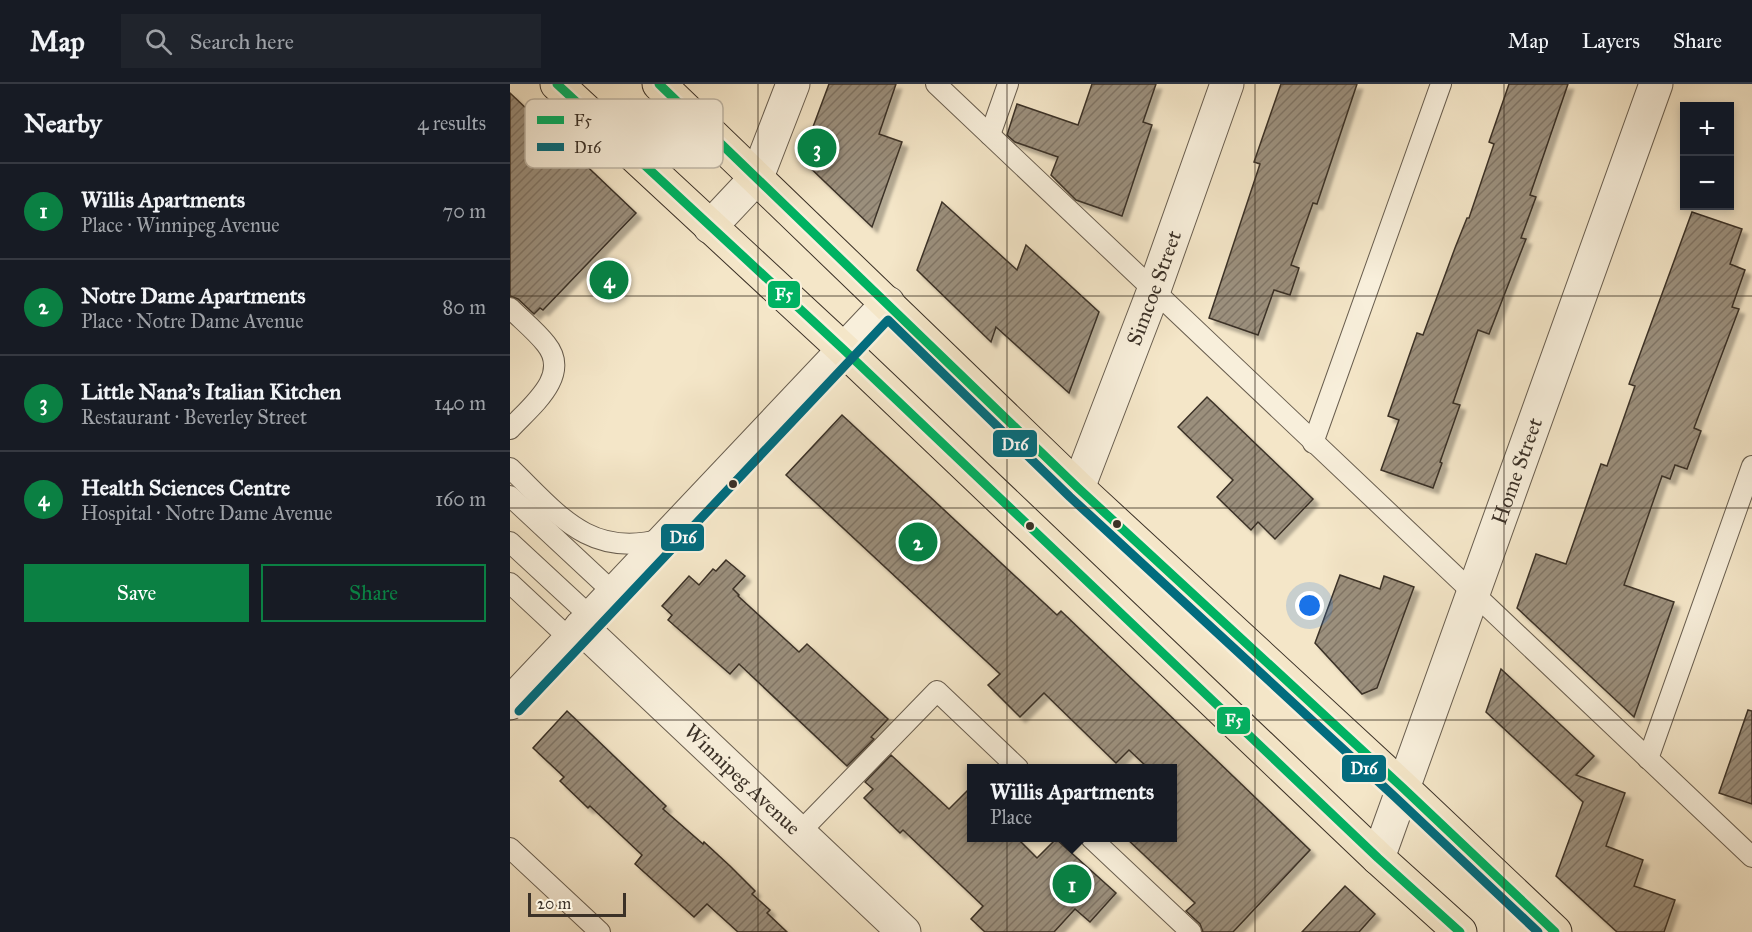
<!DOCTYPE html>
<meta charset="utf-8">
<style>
:root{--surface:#171b24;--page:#20242c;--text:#f1f3f6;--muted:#9ea1a6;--line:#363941;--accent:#0b8043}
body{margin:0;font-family:"IM FELL Great Primer",serif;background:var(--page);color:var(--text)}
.controls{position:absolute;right:18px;top:18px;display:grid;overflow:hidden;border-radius:0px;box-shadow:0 3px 9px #0003}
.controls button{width:54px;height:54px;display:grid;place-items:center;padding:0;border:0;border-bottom:2px solid var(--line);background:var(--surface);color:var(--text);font:30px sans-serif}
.scale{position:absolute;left:18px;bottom:15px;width:98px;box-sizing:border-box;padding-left:6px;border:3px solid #3b3127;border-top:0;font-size:16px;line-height:21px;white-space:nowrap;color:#3b3127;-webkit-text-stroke:4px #f8efdb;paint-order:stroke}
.you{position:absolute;left:800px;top:522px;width:21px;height:21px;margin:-15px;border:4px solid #fff;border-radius:50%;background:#1a73e8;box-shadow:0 0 0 9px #1a73e833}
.badge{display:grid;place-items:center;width:39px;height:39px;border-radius:50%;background:var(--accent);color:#fff;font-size:20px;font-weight:700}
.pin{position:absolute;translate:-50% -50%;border:3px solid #fff;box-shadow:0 2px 6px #0006}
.popup{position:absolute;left:457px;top:680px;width:210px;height:78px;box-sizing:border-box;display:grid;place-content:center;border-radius:0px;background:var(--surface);filter:drop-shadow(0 2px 4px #0005);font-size:20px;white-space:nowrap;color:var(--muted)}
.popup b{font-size:22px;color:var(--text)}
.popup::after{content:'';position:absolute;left:50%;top:100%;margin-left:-12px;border:12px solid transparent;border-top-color:var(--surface)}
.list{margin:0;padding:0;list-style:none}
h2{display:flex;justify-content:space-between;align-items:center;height:78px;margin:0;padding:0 24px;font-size:26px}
h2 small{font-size:20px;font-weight:400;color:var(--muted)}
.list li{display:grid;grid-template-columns:39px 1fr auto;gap:18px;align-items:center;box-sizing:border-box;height:96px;padding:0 24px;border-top:2px solid var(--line)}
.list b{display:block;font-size:22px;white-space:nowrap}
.list p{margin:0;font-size:20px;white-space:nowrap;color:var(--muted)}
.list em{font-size:20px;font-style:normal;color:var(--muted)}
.actions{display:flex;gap:12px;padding:18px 24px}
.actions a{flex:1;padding:14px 0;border:2px solid var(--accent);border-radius:0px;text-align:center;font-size:21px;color:var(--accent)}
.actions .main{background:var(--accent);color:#fff}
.icon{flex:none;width:33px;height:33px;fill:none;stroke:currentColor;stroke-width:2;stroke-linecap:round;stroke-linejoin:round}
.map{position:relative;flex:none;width:1242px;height:848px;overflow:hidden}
header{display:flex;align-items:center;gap:36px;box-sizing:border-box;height:84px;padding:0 30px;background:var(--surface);border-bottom:2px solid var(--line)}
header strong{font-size:28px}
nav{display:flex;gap:33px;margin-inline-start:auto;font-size:21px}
.search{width:420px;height:54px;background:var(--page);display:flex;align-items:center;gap:15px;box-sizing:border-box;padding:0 21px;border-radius:0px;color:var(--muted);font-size:22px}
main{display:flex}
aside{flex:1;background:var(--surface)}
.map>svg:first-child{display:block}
.building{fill:url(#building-hatch);stroke:#3b3127;stroke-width:1.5;filter:url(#shadow)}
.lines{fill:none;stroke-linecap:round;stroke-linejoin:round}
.lane-casing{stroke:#695e4f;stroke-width:22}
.street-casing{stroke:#695e4f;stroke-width:35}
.primary-casing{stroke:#3b3127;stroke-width:35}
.lane{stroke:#f8efdb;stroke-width:20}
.street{stroke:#f8efdb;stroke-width:33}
.primary{stroke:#f4e6c8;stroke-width:33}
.bus-1-casing{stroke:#f8efdb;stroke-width:14}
.bus-2-casing{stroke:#f8efdb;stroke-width:14}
.bus-1{stroke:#00b262;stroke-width:9}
.bus-2{stroke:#026c7e;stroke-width:9}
.grid{fill:none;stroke:#3b3127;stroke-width:1.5;stroke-opacity:0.55}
.bus-dot{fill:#3b3127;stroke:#f8efdb;stroke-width:2}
.labels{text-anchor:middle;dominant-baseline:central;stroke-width:4.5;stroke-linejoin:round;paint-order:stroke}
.street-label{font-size:21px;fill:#3b3127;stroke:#f8efdb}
.key{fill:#f8efdb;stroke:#bfb6a5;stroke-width:1.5}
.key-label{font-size:16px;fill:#3b3127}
.line-badge{stroke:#f8efdb;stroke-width:2}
.badge-label{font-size:16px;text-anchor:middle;font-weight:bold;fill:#fff}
</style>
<header>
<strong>Map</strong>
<div class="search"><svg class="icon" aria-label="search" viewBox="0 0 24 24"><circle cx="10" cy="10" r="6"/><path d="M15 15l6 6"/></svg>Search here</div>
<nav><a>Map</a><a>Layers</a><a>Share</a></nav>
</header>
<main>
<aside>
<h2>Nearby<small>4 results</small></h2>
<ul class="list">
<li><span class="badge">1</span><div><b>Willis Apartments</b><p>Place · Winnipeg Avenue</p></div><em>70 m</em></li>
<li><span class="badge">2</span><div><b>Notre Dame Apartments</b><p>Place · Notre Dame Avenue</p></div><em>80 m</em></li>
<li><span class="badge">3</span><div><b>Little Nana's Italian Kitchen</b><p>Restaurant · Beverley Street</p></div><em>140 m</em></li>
<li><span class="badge">4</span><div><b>Health Sciences Centre</b><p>Hospital · Notre Dame Avenue</p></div><em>160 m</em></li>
</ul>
<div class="actions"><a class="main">Save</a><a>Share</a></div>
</aside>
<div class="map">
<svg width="1242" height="848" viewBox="0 0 1242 848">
<defs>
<pattern id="building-hatch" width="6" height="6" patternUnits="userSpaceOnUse" patternTransform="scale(1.5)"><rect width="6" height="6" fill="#9b8f7b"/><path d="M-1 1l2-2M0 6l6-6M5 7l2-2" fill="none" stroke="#807565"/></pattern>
<filter id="shadow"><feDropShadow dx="5.5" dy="5.5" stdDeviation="1.5" flood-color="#0004"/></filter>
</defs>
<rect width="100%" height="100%" fill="#f4e6c8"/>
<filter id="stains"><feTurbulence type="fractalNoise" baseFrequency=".00333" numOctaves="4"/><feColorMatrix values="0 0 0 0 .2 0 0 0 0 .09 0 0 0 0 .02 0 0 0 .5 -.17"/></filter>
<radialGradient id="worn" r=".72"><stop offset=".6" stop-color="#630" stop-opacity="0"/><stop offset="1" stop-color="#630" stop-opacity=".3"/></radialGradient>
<g class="building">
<path d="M319,0H386L369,50L392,58L362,143L291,75Z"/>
<path d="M582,0H646L633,38L642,41L612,132L566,116L541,91L548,73L505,58L497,51L507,20L568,41Z"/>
<path d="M771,0H847L807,120L803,119L781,181L789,184L780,211L764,206L748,251L699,234L750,80L744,78Z"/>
<path d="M999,0H1058L1020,111L1026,113L1011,154L1016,155L979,250L968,246L943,319L950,321L930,378L932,379L923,404L871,386L889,336L878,332L907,249L913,251L945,164L957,134H959L984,60L979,58Z"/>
<path d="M0,9L126,129L33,226L30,224L24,230L8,215L0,212Z"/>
<path d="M432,118L507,186L516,161L589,228L559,309L486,243L481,258L407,186Z"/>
<path d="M1182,128L1232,145L1220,180L1235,186L1222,223L1229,225L1184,344L1191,347L1177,385L1165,381L1160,395L1152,392L1114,501L1164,518L1124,633L1007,524L1026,470L1056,480L1091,380L1097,382L1125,302L1119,300Z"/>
<path d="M697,313L803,415L765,455L748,438L741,446L707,413L723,396L668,343Z"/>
<path d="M332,331L547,531L551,527L800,766L723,848H693L690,840L676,827L685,819L615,753H663V684H638L619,666L606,679L534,609L510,633L478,601L490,590L276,391Z"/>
<path d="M216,476L235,492L223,505L229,511L228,512L289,568L297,560L378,635L361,653L364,655L337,682L229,580L220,590L158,536L162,531L152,522L179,492L189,501L203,485L206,487Z"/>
<path d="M830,491L870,505L874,492L904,503L867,604L852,610L805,559Z"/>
<path d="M991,585L1084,672L1066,691L1115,709L1096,762L1133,776L1124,802L1165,816L1154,848H1107L1046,792L1073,718L976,628Z"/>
<path d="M1238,626L1242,627V720L1209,709Z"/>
<path d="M57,627L156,722L153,725L193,760L194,758L220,782L245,807L242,810L260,826L257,829L277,848H228L197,820L184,833L125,780L132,771L80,722L78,724L50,697L54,693L23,664Z"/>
<path d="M381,671L439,725L462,702V753H506L527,774L546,755L606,809L580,838L565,825L544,848H475L461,835L473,822L393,746L390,749L354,714L363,705L355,698Z"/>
<path d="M835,802L865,830L849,848H792Z"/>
</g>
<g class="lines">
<defs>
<g id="lane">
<path d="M426,0L1242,773"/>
<path d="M480,51L498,0"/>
<path d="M0,224C12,236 26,247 36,260C62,292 20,323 0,345"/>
<path d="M803,359L931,0"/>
<path d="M0,384C47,429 79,475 152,455"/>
<path d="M0,412L104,509"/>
<path d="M0,458L81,533"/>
<path d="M0,499L60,555"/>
<path d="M1138,675L1242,382"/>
<path d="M289,749L427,607L508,684"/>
<path d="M581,754L681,848"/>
<path d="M0,764L90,848"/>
</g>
<g id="street">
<path d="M200,143L247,93L283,0"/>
<path id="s1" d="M568,404L644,206L717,0"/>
<path id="s2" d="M71,543L394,848"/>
<path d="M0,619L378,219"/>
<path id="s3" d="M868,774L1146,0"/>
</g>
<g id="primary">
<path d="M47,0L333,265L868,774L950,848"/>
<path d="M149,0L568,404L893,704L1045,848"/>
</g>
</defs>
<use href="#lane" class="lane-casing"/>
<use href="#street" class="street-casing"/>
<use href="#primary" class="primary-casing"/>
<use href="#lane" class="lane"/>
<use href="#street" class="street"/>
<use href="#primary" class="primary"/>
<defs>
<g id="bus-1">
<path d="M47,0L333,265L868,774L950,848"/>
<path d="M149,0L568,404L893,704L1045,848"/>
</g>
<path id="bus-2" d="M9,627L378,236L560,413L885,713L1028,848"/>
</defs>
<use href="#bus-1" class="bus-1-casing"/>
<use href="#bus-2" class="bus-2-casing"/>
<use href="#bus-1" class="bus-1"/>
<use href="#bus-2" class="bus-2"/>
</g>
<path class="grid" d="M248,0V848M497,0V848M745,0V848M994,0V848M0,212H1242M0,424H1242M0,636H1242"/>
<g class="bus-dot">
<circle cx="223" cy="400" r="5"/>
<circle cx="607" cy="440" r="5"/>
<circle cx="520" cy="442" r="5"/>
</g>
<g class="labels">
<g class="street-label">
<text stroke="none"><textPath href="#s1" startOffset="214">Simcoe Street</textPath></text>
<text stroke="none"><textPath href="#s3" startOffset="411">Home Street</textPath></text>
<text stroke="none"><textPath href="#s2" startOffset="222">Winnipeg Avenue</textPath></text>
</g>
</g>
<rect x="15" y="15" width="198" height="69" rx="9" class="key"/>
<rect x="27" y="32" width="27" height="8" fill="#00b262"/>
<rect x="27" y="59" width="27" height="8" fill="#026c7e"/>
<g class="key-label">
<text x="64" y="42">F5</text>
<text x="64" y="69">D16</text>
</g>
<g class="line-badge">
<rect x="257" y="196" width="34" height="29" rx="6" fill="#00b262"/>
<rect x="482" y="345" width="46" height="29" rx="6" fill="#026c7e"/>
<rect x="150" y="439" width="45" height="29" rx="6" fill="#026c7e"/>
<rect x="706" y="622" width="35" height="29" rx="6" fill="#00b262"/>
<rect x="831" y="670" width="46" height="29" rx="6" fill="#026c7e"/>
</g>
<g class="badge-label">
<text x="274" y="216">F5</text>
<text x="505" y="366">D16</text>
<text x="173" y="459">D16</text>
<text x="724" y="642">F5</text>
<text x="854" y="690">D16</text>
</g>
<rect width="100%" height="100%" filter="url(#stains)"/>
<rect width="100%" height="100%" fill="url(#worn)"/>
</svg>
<div class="controls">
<button>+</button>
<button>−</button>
</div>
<div class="scale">20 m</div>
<div class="you"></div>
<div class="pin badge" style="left:562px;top:800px">1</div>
<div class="popup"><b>Willis Apartments</b>Place</div>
<div class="pin badge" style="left:408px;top:458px">2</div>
<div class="pin badge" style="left:307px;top:64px">3</div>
<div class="pin badge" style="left:99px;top:196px">4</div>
</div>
</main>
